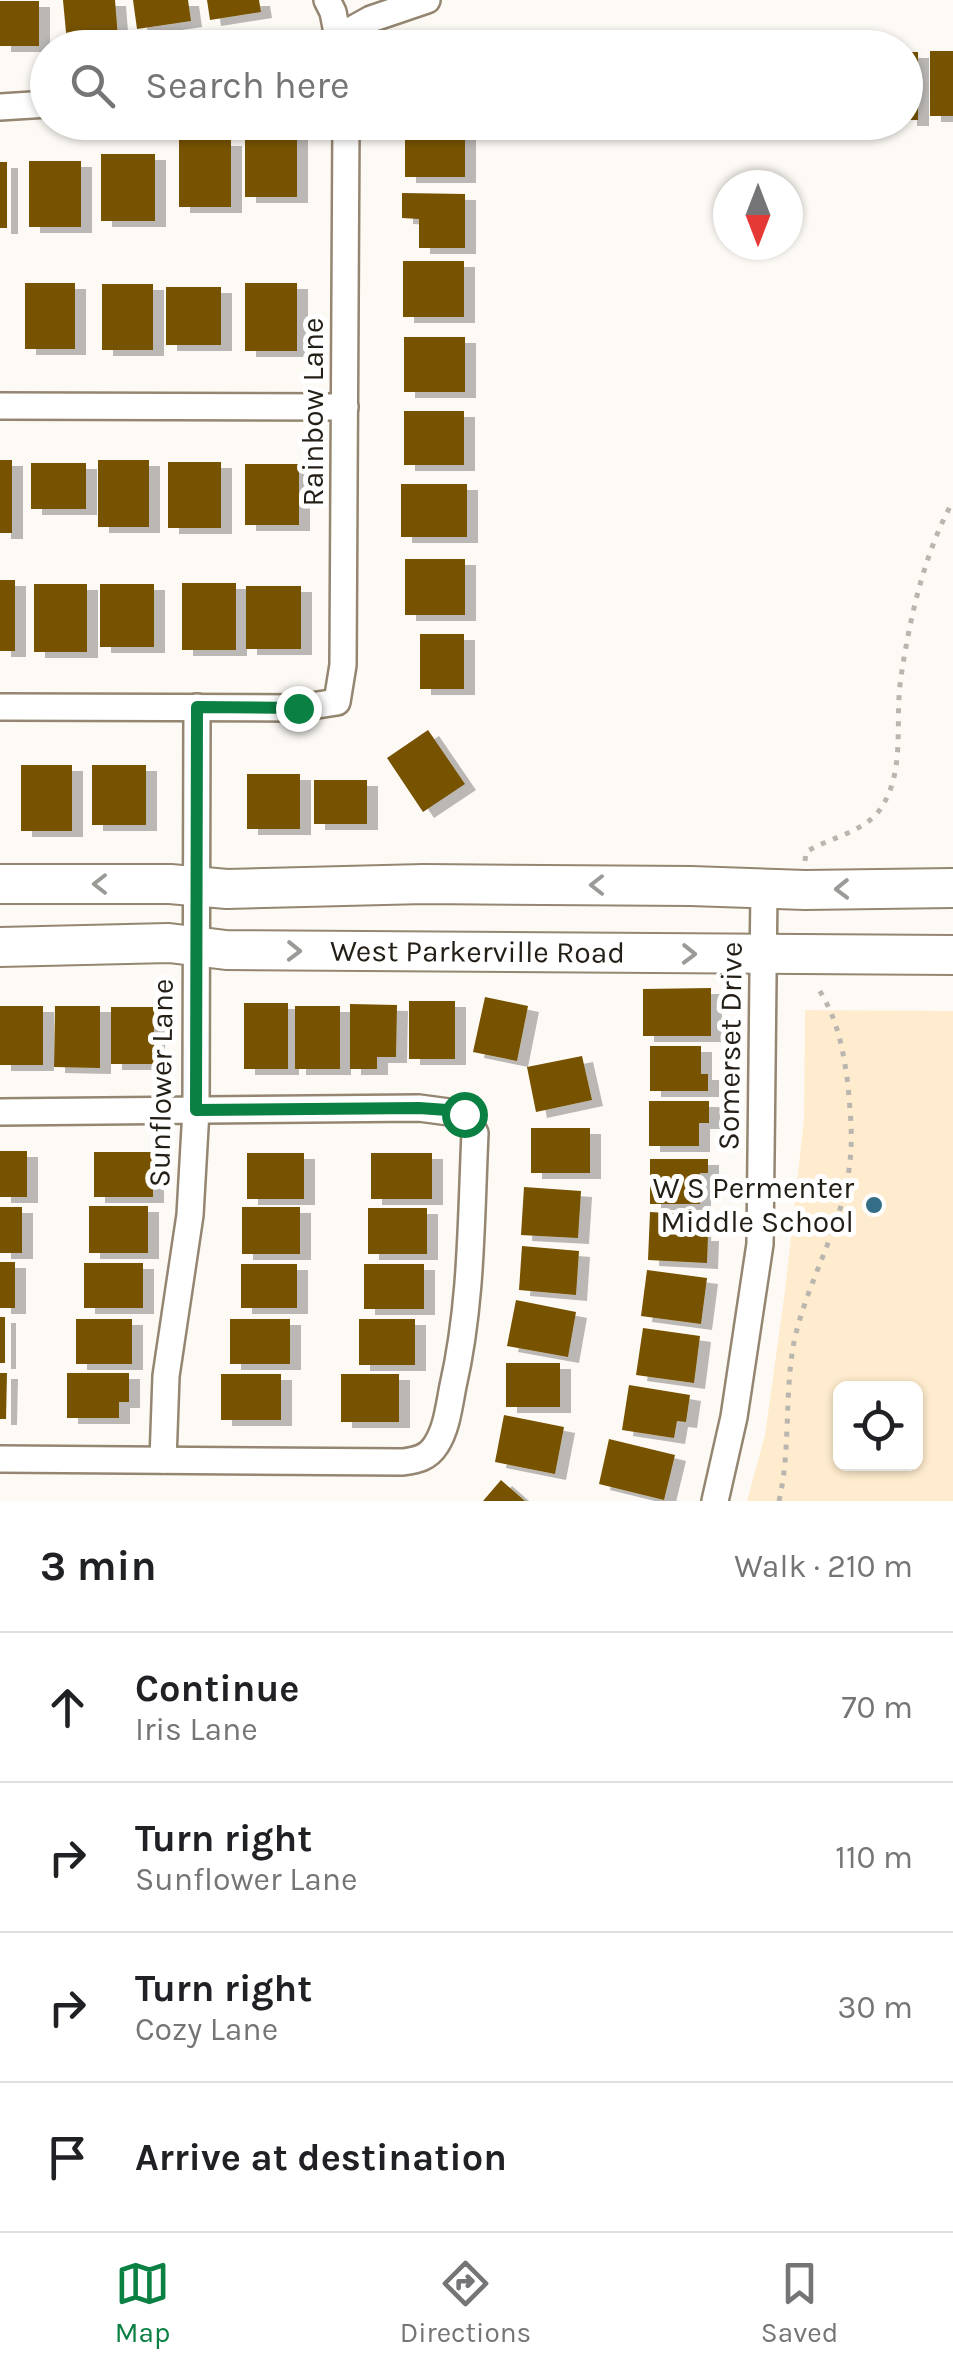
<!DOCTYPE html>
<meta charset="utf-8">
<style>
:root{--surface:#fff;--page:#f2f2f2;--text:#202124;--muted:#757577;--line:#e0e0e0;--accent:#0b8043}
body{margin:0;font-family:Karla,sans-serif;background:var(--page);color:var(--text)}
.controls{position:absolute;right:30px;bottom:30px;display:grid;overflow:hidden;border-radius:15px;box-shadow:0 2px 8px #0004}
.controls button{width:90px;height:90px;display:grid;place-items:center;padding:0;border:0;border-bottom:2px solid var(--line);background:var(--surface);color:var(--text);font:50px sans-serif}
.compass{position:absolute;left:713px;top:170px;width:90px;height:90px;border-radius:50%;background:var(--surface);box-shadow:0 2px 8px #0004;rotate:180deg}
.stop{position:absolute;width:30px;height:30px;margin:-22px;border:8px solid #0b8043;border-radius:50%;background:#fff}
.stop.end{background:#0b8043;border-color:#fff;box-shadow:0 2px 10px #0008}
.list{margin:0;padding:0;list-style:none}
h2{display:flex;justify-content:space-between;align-items:center;height:130px;margin:0;padding:0 40px;font-size:42px}
h2 small{font-size:32px;font-weight:400;color:var(--muted)}
.list li{display:grid;grid-template-columns:65px 1fr auto;gap:30px;align-items:center;box-sizing:border-box;height:150px;padding:0 40px;border-top:2px solid var(--line)}
.list b{display:block;font-size:38px;white-space:nowrap}
.list p{margin:0;font-size:32px;white-space:nowrap;color:var(--muted)}
.list em{font-size:32px;font-style:normal;color:var(--muted)}
.icon{flex:none;width:55px;height:55px;fill:none;stroke:currentColor;stroke-width:2;stroke-linecap:round;stroke-linejoin:round}
.map{position:relative;flex:none;width:953px;height:1501px;overflow:hidden}
.search{position:absolute;background:var(--surface);box-shadow:0 2px 8px #0004;left:30px;right:30px;top:30px;height:110px;display:flex;align-items:center;gap:25px;box-sizing:border-box;padding:0 35px;border-radius:55px;color:var(--muted);font-size:38px}
.sheet{height:730px;background:var(--surface)}
nav{display:flex;justify-content:space-around;align-items:center;box-sizing:border-box;height:140px;border-top:2px solid var(--line);background:var(--surface);font-size:28px;color:var(--muted)}
nav a{display:grid;justify-items:center;gap:5px}
nav .on{color:var(--accent)}
.map>svg:first-child{display:block}
.built{fill:#ffecce;fill-rule:evenodd}
.building{fill:#775202;filter:url(#shadow)}
.lines{fill:none;stroke-linecap:round;stroke-linejoin:round}
.street-casing{stroke:#948671;stroke-width:30}
.secondary-casing{stroke:#948671;stroke-width:42}
.path{stroke:#b9b5af;stroke-width:5;stroke-dasharray:5 8;stroke-linecap:butt}
.street{stroke:#fff;stroke-width:25}
.secondary{stroke:#fff;stroke-width:38}
.oneway{stroke:#9c9a96}
.route{stroke:#0b8043;stroke-width:12}
.poi-dot{fill:#336d86;stroke:#fff;stroke-width:4}
.labels{text-anchor:middle;dominant-baseline:central;stroke-width:10;stroke-linejoin:round;paint-order:stroke}
.street-label{font-size:30px;fill:#231e16;stroke:#fff}
.poi-label{font-size:30px;fill:#231e16;stroke:#fff;text-anchor:end}
</style>
<div class="map">
<svg width="953" height="1501" viewBox="0 0 953 1501">
<defs>
<filter id="shadow"><feDropShadow dx="11" dy="6" stdDeviation="0" flood-color="#0004"/></filter>
</defs>
<rect width="100%" height="100%" fill="#fdfaf5"/>
<path class="built" d="M805,1010L953,1011V1501H747L765,1435L785,1291L804,1119ZM840,1388H916V1464H840Z"/>
<g class="building">
<path d="M63,0H115L118,38L67,43Z"/>
<path d="M133,0H188L191,21L137,29Z"/>
<path d="M207,0H259L261,12L210,20Z"/>
<rect x="0" y="1" width="39" height="45"/>
<rect x="930" y="51" width="23" height="65"/>
<rect x="906" y="52" width="12" height="68"/>
<rect x="405" y="122" width="60" height="55"/>
<rect x="245" y="130" width="52" height="67"/>
<rect x="179" y="140" width="52" height="67"/>
<rect x="101" y="154" width="54" height="67"/>
<rect x="29" y="161" width="52" height="66"/>
<rect x="0" y="162" width="7" height="66"/>
<path d="M402,193L465,194V248H419V219L402,218Z"/>
<rect x="403" y="261" width="61" height="56"/>
<rect x="25" y="283" width="50" height="66"/>
<rect x="245" y="283" width="52" height="68"/>
<rect x="102" y="284" width="51" height="66"/>
<rect x="166" y="287" width="55" height="58"/>
<rect x="404" y="337" width="61" height="55"/>
<rect x="404" y="411" width="60" height="54"/>
<rect x="0" y="460" width="12" height="73"/>
<rect x="98" y="460" width="51" height="67"/>
<rect x="168" y="462" width="53" height="66"/>
<rect x="31" y="463" width="55" height="46"/>
<rect x="245" y="464" width="54" height="61"/>
<rect x="401" y="484" width="66" height="53"/>
<rect x="405" y="559" width="60" height="56"/>
<rect x="0" y="580" width="15" height="71"/>
<rect x="182" y="583" width="54" height="67"/>
<rect x="34" y="584" width="53" height="68"/>
<rect x="100" y="584" width="54" height="63"/>
<rect x="246" y="586" width="55" height="63"/>
<rect x="420" y="634" width="44" height="55"/>
<path d="M428,730L465,784L423,812L387,758Z"/>
<rect x="21" y="765" width="51" height="66"/>
<rect x="92" y="765" width="54" height="60"/>
<rect x="247" y="774" width="53" height="55"/>
<rect x="314" y="780" width="53" height="44"/>
<path d="M711,988V1036H643V989Z"/>
<path d="M485,997L528,1006L517,1061L473,1052Z"/>
<rect x="409" y="1001" width="46" height="58"/>
<rect x="244" y="1003" width="44" height="66"/>
<path d="M350,1004L397,1005L396,1057H377V1069H350Z"/>
<rect x="0" y="1006" width="43" height="59"/>
<path d="M55,1006H100V1068L54,1067Z"/>
<rect x="295" y="1006" width="45" height="63"/>
<rect x="111" y="1007" width="43" height="57"/>
<path d="M650,1046H701V1074H708V1091H650Z"/>
<path d="M582,1056L592,1100L536,1112L527,1067Z"/>
<path d="M649,1101H709V1123H699V1146H649Z"/>
<rect x="531" y="1128" width="59" height="45"/>
<rect x="0" y="1151" width="27" height="46"/>
<rect x="94" y="1152" width="59" height="45"/>
<rect x="247" y="1153" width="57" height="46"/>
<rect x="371" y="1153" width="61" height="46"/>
<path d="M650,1159H708V1173H700V1204H650Z"/>
<path d="M524,1187L581,1191L578,1238L521,1235Z"/>
<rect x="89" y="1206" width="59" height="47"/>
<rect x="0" y="1207" width="22" height="46"/>
<rect x="242" y="1207" width="58" height="47"/>
<rect x="368" y="1208" width="59" height="46"/>
<path d="M650,1212L701,1215L700,1235H708L707,1263L648,1260Z"/>
<path d="M522,1246L579,1251L576,1295L519,1290Z"/>
<rect x="0" y="1262" width="15" height="46"/>
<rect x="84" y="1263" width="59" height="45"/>
<rect x="241" y="1264" width="56" height="44"/>
<rect x="364" y="1264" width="60" height="45"/>
<path d="M647,1270L707,1278L701,1324L641,1316Z"/>
<path d="M516,1300L576,1312L568,1357L507,1346Z"/>
<rect x="0" y="1317" width="5" height="46"/>
<rect x="76" y="1319" width="56" height="45"/>
<rect x="230" y="1319" width="60" height="45"/>
<rect x="359" y="1319" width="56" height="46"/>
<path d="M643,1328L700,1336L694,1383L636,1375Z"/>
<rect x="506" y="1363" width="54" height="44"/>
<path d="M0,1373H7L6,1419H0Z"/>
<path d="M67,1373H129V1402H119V1418H67Z"/>
<rect x="221" y="1374" width="60" height="46"/>
<rect x="341" y="1374" width="58" height="48"/>
<path d="M629,1385L690,1395L686,1422L677,1421L674,1438L622,1430Z"/>
<path d="M504,1415L564,1427L555,1474L495,1462Z"/>
<path d="M609,1439L675,1455L664,1500L599,1484Z"/>
<path d="M501,1480L525,1501H483Z"/>
</g>
<g class="lines">
<defs>
<g id="street">
<path d="M327,0L333,12L340,48"/>
<path d="M319,48L371,19L427,0"/>
<path d="M0,107L48,104"/>
<path d="M0,406L345,407"/>
<path d="M0,707L298,708L337,702L343,665L346,122"/>
<path d="M0,1112L419,1108L464,1114L475,1133C471,1218 472,1303 453,1386C449,1406 447,1428 436,1445C428,1458 417,1460 403,1462L0,1459"/>
<path d="M163,1460L166,1376L190,1215L196,1110L197,707"/>
<path d="M715,1501L734,1417L760,1244L764,888"/>
</g>
<g id="secondary">
<path d="M0,884H170L227,889L424,884L691,886L805,890L953,888"/>
<path id="s1" d="M0,947L169,943L226,950L953,955"/>
</g>
</defs>
<use href="#street" class="street-casing"/>
<use href="#secondary" class="secondary-casing"/>
<g class="path">
<path d="M805,861L806,852C828,838 862,833 879,811C907,772 894,722 901,677C910,617 924,554 953,501"/>
<path d="M779,1501C791,1449 784,1395 794,1342C807,1280 844,1224 850,1161C853,1135 850,1110 848,1085C843,1048 837,1016 816,985"/>
</g>
<use href="#street" class="street"/>
<use href="#secondary" class="secondary"/>
</g>
<defs><path id="oneway-chevron" d="M-2-3.5L2.5 0L-2 3.5" fill="none" stroke-width="1.6" stroke-linecap="round" stroke-linejoin="round" transform="scale(2.5)"/></defs>
<g class="oneway">
<use href="#oneway-chevron" transform="translate(100 884) rotate(180)"/>
<use href="#oneway-chevron" transform="translate(597 885) rotate(-180)"/>
<use href="#oneway-chevron" transform="translate(842 889) rotate(179)"/>
<use href="#oneway-chevron" transform="translate(294 951) rotate(1)"/>
<use href="#oneway-chevron" transform="translate(689 954) rotate(1)"/>
</g>
<g class="lines">
<path class="route" d="M298,708L197,707L196,1110L419,1108L447,1110L464,1114"/>
</g>
<circle class="poi-dot" cx="874" cy="1205" r="10"/>
<g class="labels">
<g class="street-label">
<text transform="translate(313 412) rotate(-90)">Rainbow Lane</text>
<text stroke="none"><textPath href="#s1" startOffset="478">West Parkerville Road</textPath></text>
<text transform="translate(730 1046) rotate(-89)">Somerset Drive</text>
<text transform="translate(161 1083) rotate(-89)">Sunflower Lane</text>
</g>
<g class="poi-label">
<text x="854" y="1188">W S Permenter<tspan x="854" dy="34">Middle School</tspan></text>
</g>
</g>
</svg>
<div class="controls">
<button><svg class="icon" aria-label="locate" viewBox="0 0 24 24"><circle cx="12" cy="12" r="6"/><path d="M12 2v4M12 18v4M2 12h4M18 12h4"/></svg></button>
</div>
<svg class="compass" viewBox="-18 -18 36 36"><path d="M0-13l5 13h-10z" fill="#e53935"/><path d="M0 13l5-13h-10z" fill="#757577"/></svg>
<div class="stop" style="left:464px;top:1114px"></div>
<div class="stop end" style="left:298px;top:708px"></div>
<div class="search"><svg class="icon" aria-label="search" viewBox="0 0 24 24"><circle cx="10" cy="10" r="6"/><path d="M15 15l6 6"/></svg>Search here</div>
</div>
<section class="sheet">
<h2>3 min<small>Walk · 210 m</small></h2>
<ul class="list">
<li><svg class="icon" aria-label="ahead" viewBox="0 0 24 24"><path d="M12 20V5M6 11l6-6 6 6"/></svg><div><b>Continue</b><p>Iris Lane</p></div><em>70 m</em></li>
<li><svg class="icon" aria-label="right" viewBox="0 0 24 24"><path d="M7 20v-9h11M14 6l5 5-5 5"/></svg><div><b>Turn right</b><p>Sunflower Lane</p></div><em>110 m</em></li>
<li><svg class="icon" aria-label="right" viewBox="0 0 24 24"><path d="M7 20v-9h11M14 6l5 5-5 5"/></svg><div><b>Turn right</b><p>Cozy Lane</p></div><em>30 m</em></li>
<li><svg class="icon" aria-label="arrive" viewBox="0 0 24 24"><path d="M6 21V4h12l-3 4 3 4H6"/></svg><div><b>Arrive at destination</b></div></li>
</ul>
</section>
<nav>
<a class="on"><svg class="icon" aria-label="map" viewBox="0 0 24 24"><path d="M3 6l6-2 6 2 6-2v14l-6 2-6-2-6 2zM9 4v14M15 6v14"/></svg>Map</a>
<a><svg class="icon" aria-label="directions" viewBox="0 0 24 24"><path d="M12 3l9 9-9 9-9-9zM9 14v-3h6M13 9l2 2-2 2"/></svg>Directions</a>
<a><svg class="icon" aria-label="saved" viewBox="0 0 24 24"><path d="M7 4h10v16l-5-4-5 4z"/></svg>Saved</a>
</nav>
